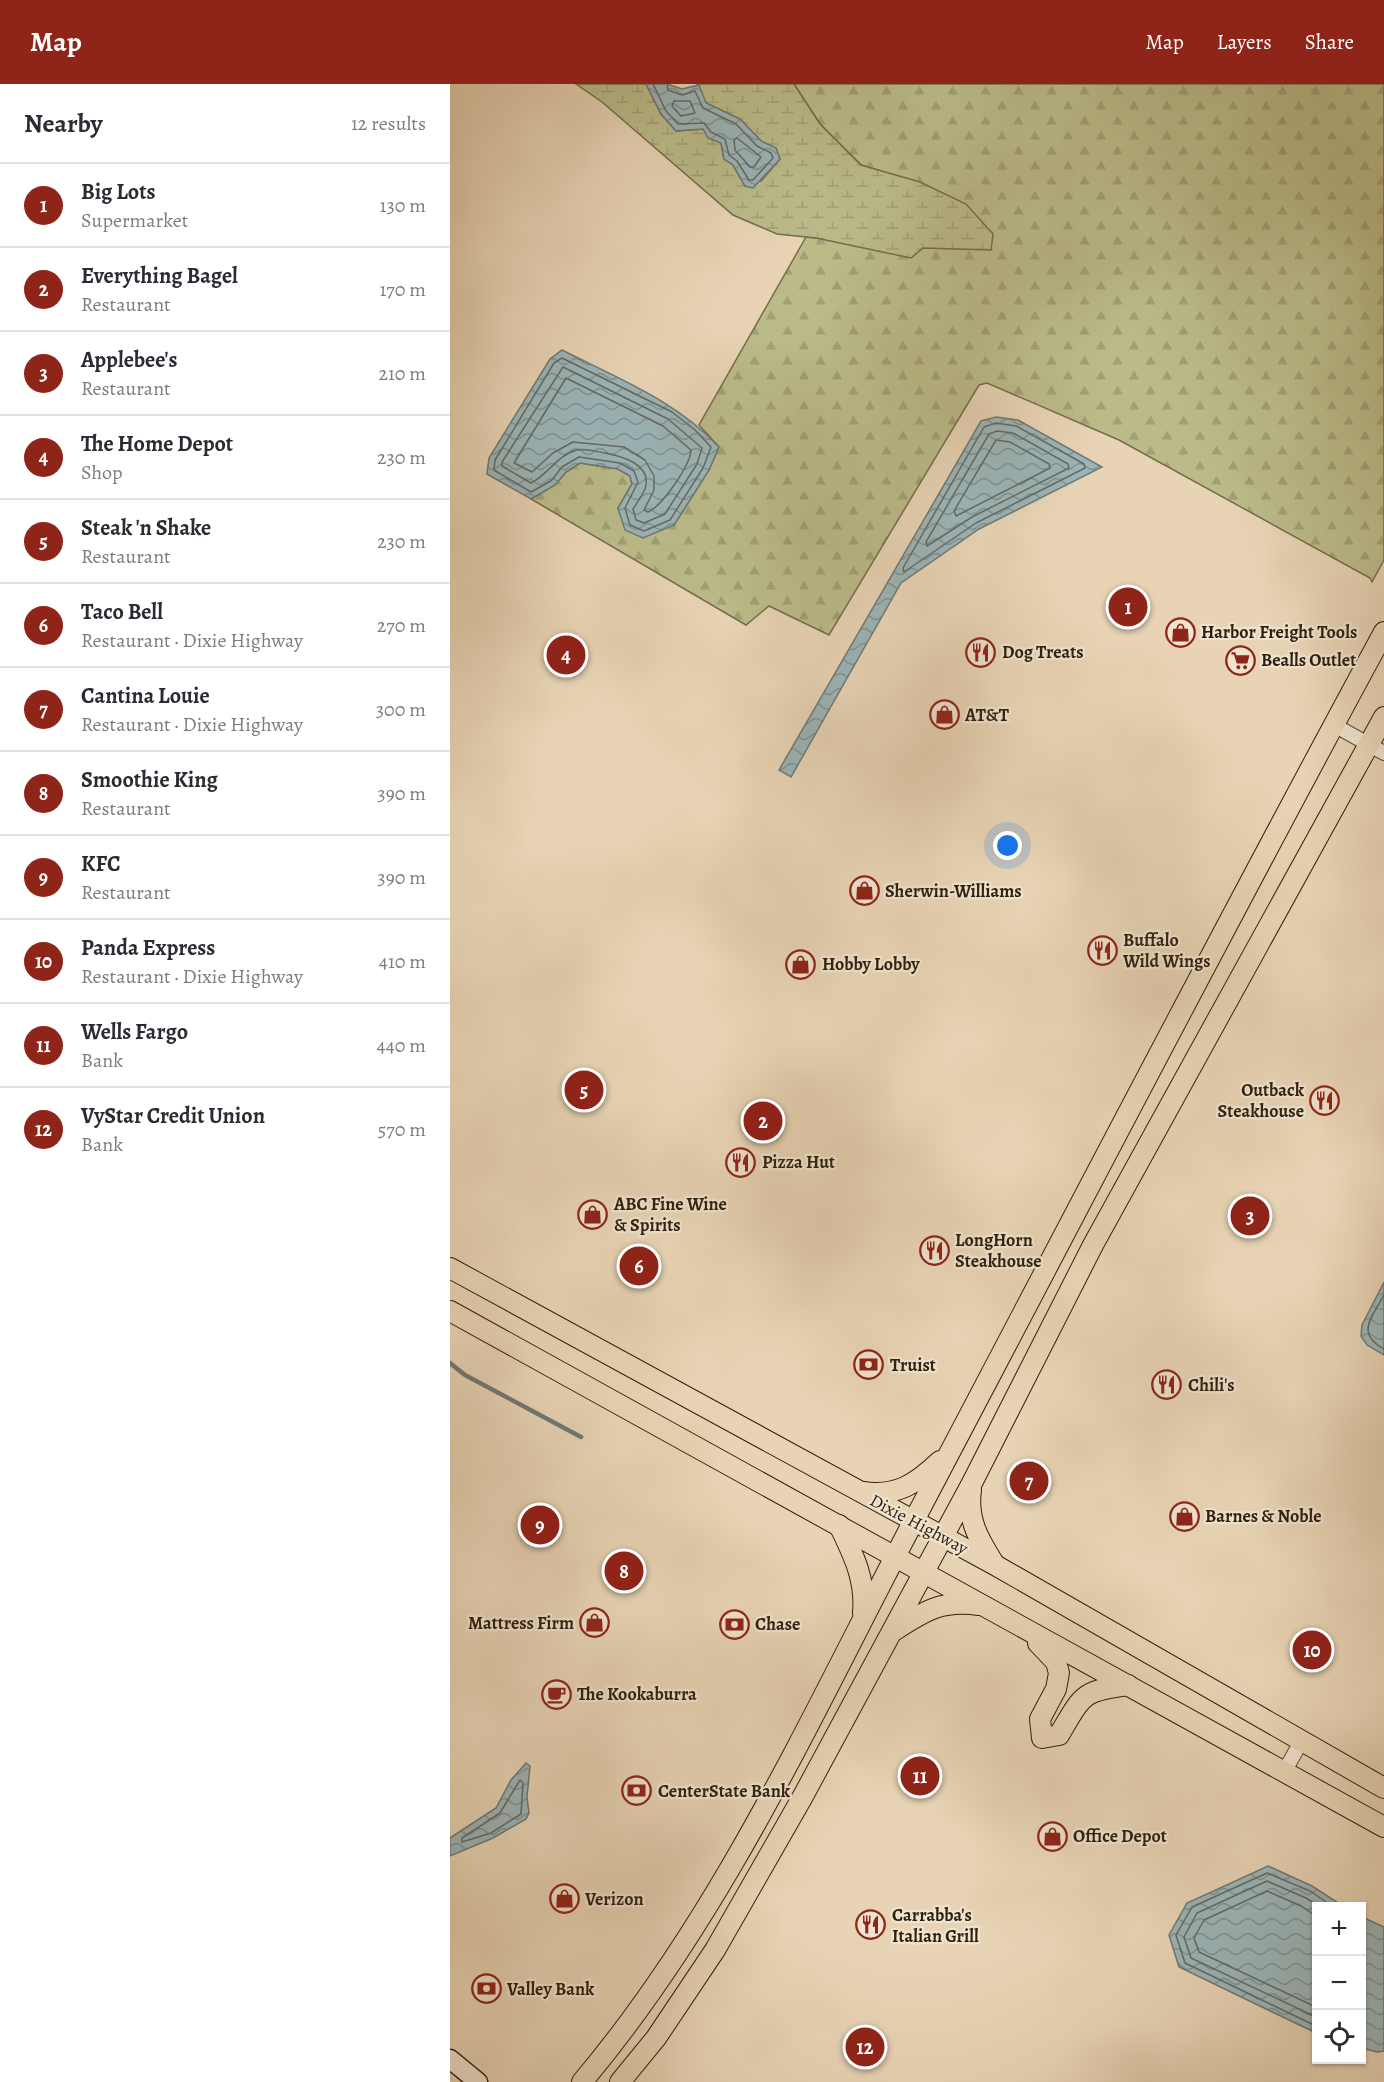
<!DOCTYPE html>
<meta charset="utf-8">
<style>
:root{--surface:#fff;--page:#f2f2f3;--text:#2b2b33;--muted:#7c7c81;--line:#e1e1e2;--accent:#8f2418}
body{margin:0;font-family:Alegreya,serif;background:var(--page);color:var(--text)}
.controls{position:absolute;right:18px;bottom:18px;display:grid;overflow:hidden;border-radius:0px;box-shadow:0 2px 4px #0004}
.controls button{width:54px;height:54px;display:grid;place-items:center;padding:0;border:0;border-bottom:2px solid var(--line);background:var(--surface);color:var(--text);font:30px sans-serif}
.you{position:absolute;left:558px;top:762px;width:21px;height:21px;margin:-15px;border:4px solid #fff;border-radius:50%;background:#1a73e8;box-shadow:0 0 0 9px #1a73e833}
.badge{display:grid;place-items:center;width:39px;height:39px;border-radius:50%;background:var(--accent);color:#fff;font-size:20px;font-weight:700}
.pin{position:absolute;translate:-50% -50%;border:3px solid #fff;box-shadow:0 2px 6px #0006}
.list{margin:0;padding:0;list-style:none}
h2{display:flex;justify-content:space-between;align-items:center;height:78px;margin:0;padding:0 24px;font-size:26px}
h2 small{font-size:20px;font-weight:400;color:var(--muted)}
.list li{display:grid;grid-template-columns:39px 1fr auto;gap:18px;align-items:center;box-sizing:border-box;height:84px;padding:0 24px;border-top:2px solid var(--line)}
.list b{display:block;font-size:22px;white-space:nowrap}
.list p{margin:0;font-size:20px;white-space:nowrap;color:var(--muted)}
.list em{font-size:20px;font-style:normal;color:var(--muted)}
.icon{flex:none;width:33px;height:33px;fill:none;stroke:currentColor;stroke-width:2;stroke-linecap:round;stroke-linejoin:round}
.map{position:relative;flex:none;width:934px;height:1998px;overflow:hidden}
header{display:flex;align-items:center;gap:36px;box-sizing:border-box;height:84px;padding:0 30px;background:var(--accent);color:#fff}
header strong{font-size:28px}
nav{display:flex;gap:33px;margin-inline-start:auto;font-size:21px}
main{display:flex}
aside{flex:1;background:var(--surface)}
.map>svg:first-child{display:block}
.forest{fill:url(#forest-firs);stroke:#746d4c;stroke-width:1.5}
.wetland{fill:url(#wetland-marsh);stroke:#746d4c;stroke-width:1.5}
.water{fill:url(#water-waves);stroke:#6f7974;stroke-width:1.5}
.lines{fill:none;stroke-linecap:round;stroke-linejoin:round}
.shore{stroke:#646a63;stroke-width:1.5}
.stream{stroke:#6f7974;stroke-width:4.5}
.street-casing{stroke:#5c4c38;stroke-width:16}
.secondary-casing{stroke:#2d1f0e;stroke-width:21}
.primary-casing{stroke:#2d1f0e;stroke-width:22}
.street{stroke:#f0e3cf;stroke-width:14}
.secondary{stroke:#f0e3cf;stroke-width:18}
.primary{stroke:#e8d4b5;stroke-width:20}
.labels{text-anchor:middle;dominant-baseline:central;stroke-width:4.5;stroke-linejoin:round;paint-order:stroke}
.poi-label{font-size:18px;font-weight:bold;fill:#2d1f0e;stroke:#f0e3cf;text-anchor:start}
.street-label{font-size:18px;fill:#2d1f0e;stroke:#f0e3cf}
</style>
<header>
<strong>Map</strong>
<nav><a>Map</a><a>Layers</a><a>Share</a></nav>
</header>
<main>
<aside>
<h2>Nearby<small>12 results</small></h2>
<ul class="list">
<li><span class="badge">1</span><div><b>Big Lots</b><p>Supermarket</p></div><em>130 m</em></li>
<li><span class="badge">2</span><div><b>Everything Bagel</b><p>Restaurant</p></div><em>170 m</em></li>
<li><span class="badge">3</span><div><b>Applebee's</b><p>Restaurant</p></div><em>210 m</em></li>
<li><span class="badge">4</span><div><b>The Home Depot</b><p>Shop</p></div><em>230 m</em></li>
<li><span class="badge">5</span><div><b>Steak 'n Shake</b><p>Restaurant</p></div><em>230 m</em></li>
<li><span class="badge">6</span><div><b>Taco Bell</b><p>Restaurant · Dixie Highway</p></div><em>270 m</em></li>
<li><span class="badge">7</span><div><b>Cantina Louie</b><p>Restaurant · Dixie Highway</p></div><em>300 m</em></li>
<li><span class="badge">8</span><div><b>Smoothie King</b><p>Restaurant</p></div><em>390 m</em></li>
<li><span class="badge">9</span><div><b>KFC</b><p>Restaurant</p></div><em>390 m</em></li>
<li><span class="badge">10</span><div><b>Panda Express</b><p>Restaurant · Dixie Highway</p></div><em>410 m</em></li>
<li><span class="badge">11</span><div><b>Wells Fargo</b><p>Bank</p></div><em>440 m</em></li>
<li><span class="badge">12</span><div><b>VyStar Credit Union</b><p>Bank</p></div><em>570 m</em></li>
</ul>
</aside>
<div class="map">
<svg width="934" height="1998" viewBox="0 0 934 1998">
<defs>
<pattern id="forest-firs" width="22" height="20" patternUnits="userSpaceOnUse" patternTransform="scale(1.5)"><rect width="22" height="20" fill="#bbbb8a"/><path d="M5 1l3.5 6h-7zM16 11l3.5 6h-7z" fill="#a1a076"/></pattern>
<pattern id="wetland-marsh" width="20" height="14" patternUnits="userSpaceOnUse" patternTransform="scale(1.5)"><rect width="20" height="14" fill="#bbbb8a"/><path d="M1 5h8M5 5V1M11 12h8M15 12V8" fill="none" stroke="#a1a076"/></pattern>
<pattern id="water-waves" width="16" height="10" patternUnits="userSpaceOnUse" patternTransform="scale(1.5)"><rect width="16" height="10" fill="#9bb5b8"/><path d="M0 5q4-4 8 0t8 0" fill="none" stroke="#7f9394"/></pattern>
</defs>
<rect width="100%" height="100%" fill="#e8d4b5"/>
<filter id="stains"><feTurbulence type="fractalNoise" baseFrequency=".00333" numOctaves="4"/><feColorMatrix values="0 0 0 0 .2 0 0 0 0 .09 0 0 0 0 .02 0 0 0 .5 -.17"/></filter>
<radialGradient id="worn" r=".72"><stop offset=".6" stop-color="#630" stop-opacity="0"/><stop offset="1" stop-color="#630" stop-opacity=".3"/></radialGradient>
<path class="forest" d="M344,0H934V476L922,498L920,494L669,356L537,299L529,301L379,551L319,522L296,541L81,415L105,401L116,388L130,379L168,385L180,392L182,400L168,424L224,441L259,386L269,363L249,341L356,153L473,164L541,165L440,91L411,81L370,40Z"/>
<path class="wetland" d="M126,0H196L211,30L226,47L253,45L271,59L274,75L283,81L290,94L311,97L330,75L326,64L311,57L290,35L256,19L247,0H344L370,40L411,81L470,98L516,120L543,150L541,166L473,164L461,174L366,154L327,150L283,131L152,18Z"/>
<g class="water">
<path d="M196,0H217L232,5L249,1L256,19L290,35L311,57L326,64L330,75L303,104L295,102L283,81L274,75L271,59L258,54L253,45L226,47L211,30Z"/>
<path d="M112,266C167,294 227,317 269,363L259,386L224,441L193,454L175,446L168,424L182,400L180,392L168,385L130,379L116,388L105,401L81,415L37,390L39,374L100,275Z"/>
<path d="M546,333L568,336L652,383L529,445L451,499L341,693L329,686L531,337Z"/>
<path d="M934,1198V1271L917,1261L911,1252L912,1241Z"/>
<path d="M76,1679L80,1682L77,1713L79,1729L76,1735L43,1754L0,1772V1754L46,1724L61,1696Z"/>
<path d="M818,1782L862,1802L893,1822H866V1949L729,1883L719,1851L737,1819Z"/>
<path d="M912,1833L934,1843V1967L927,1968L912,1964Z"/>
</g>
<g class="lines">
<g class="shore">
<path d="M203,0L216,27L228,40L254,39L261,48L275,55L279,71L287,77L299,96H303L323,74L321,69L307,62L286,40L253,24L245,7L232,11L218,6L217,0"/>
<path d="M224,17H240L245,29L231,32L222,22Z"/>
<path d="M287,54L311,73L304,83H300L285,66L284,56Z"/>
<path d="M112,274L222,328L245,346L261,363L253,384L220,436L194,447L180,441L175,424L188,398L184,387L170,379L129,373L112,383L101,397L81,408L44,386L45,376L104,279Z"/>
<path d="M113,283L218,335L252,364L247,380L215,430L194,439L186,436L183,425C187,419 192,412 195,405C203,380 171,372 155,369C146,368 135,364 127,366C108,370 98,391 81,399L52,382V378Z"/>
<path d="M116,294L213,342L241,366C240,382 212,422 198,428L194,426L204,406V392L195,376L174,363L123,358L103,369L82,388L64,379Z"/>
<path d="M546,339L566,342L634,380L635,384L526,439L454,488L453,484L534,343Z"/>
<path d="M547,347L563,349L618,380L619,384L522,433L477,462L476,458L539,350Z"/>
<path d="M546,356L560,358L599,380L600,384L506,432L504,427Z"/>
<path d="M934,1211C922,1233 905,1249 934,1265"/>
<path d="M70,1696L73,1699L71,1730L41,1749L12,1758V1754L50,1729Z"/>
<path d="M866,1832L851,1822L817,1807L754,1836L744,1854L749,1868L866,1923"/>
<path d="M866,1933L741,1874L734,1853L747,1829L817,1797L856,1814L869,1822"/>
<path d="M866,1942L735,1879L726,1851L742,1823L817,1789L860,1807L882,1822"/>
</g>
<path class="stream" d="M0,1279L15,1291L131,1353"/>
<defs>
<g id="street">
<path d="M884,641L934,669"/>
<path d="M834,1688L851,1658"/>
</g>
<path id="secondary" d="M0,1975L28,1998"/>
<g id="primary">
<path d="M0,1184L545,1481L934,1704"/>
<path d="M0,1227L934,1743"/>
<path d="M521,1406C517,1435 528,1454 543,1478"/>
<path d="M413,1408C447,1413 467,1399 490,1377"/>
<path d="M389,1441C403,1470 416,1495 413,1529"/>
<path d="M445,1546C476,1526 492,1516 529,1521"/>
<path d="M588,1559L606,1578L609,1589L606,1605L590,1635L592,1654L609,1651C633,1611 631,1607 678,1601"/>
<path d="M132,1998C276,1827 366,1621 470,1425C624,1133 776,839 934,548"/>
<path d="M170,1998L206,1954L265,1866L352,1714L522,1399L643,1161L934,633"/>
</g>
</defs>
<use href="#street" class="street-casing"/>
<use href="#secondary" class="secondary-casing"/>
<use href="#primary" class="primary-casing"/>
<use href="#street" class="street"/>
<use href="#secondary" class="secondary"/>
<use href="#primary" class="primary"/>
</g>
<defs>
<symbol id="shop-ring" viewBox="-11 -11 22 22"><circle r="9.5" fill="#f0e3cf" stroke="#8f2418" stroke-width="1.5"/><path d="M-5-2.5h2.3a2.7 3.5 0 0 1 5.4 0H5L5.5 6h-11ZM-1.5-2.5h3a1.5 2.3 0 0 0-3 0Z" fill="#8f2418"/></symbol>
<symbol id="restaurant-ring" viewBox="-11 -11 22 22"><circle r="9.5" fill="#f0e3cf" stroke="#8f2418" stroke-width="1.5"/><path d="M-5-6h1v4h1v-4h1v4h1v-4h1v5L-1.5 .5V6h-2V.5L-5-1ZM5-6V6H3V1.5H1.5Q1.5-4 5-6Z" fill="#8f2418"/></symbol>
<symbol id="supermarket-ring" viewBox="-11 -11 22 22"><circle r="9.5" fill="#f0e3cf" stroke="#8f2418" stroke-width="1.5"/><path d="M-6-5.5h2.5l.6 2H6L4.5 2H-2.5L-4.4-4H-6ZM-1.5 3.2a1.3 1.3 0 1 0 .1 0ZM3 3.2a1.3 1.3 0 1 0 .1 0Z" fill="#8f2418"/></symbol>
<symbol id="bank-ring" viewBox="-11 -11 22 22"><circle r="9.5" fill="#f0e3cf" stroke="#8f2418" stroke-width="1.5"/><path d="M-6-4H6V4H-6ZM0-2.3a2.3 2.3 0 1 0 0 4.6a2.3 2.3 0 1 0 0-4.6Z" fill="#8f2418"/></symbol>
<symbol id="cafe-ring" viewBox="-11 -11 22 22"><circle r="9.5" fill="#f0e3cf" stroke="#8f2418" stroke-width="1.5"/><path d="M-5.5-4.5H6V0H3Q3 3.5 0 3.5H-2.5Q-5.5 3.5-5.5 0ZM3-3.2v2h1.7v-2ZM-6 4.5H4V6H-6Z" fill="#8f2418"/></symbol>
</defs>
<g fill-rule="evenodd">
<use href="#shop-ring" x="714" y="532" width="33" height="33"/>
<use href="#restaurant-ring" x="514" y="552" width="33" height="33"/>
<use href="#supermarket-ring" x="774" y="560" width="33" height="33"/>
<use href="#shop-ring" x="478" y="614" width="33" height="33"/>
<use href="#shop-ring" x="398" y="790" width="33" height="33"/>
<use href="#restaurant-ring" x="636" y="850" width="33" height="33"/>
<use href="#shop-ring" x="334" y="864" width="33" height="33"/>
<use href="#restaurant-ring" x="858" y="1000" width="33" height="33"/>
<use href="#restaurant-ring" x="274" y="1062" width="33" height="33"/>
<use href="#shop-ring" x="126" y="1114" width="33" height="33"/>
<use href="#restaurant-ring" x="468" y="1150" width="33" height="33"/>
<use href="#bank-ring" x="402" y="1264" width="33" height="33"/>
<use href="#restaurant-ring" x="700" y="1284" width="33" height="33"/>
<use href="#shop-ring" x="718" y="1416" width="33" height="33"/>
<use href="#shop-ring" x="128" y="1522" width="33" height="33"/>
<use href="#bank-ring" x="268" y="1524" width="33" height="33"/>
<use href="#cafe-ring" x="90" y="1594" width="33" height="33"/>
<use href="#bank-ring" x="170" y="1690" width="33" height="33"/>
<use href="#shop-ring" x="586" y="1736" width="33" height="33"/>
<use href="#shop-ring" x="98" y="1798" width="33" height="33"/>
<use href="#restaurant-ring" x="404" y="1824" width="33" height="33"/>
<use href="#bank-ring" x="20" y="1888" width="33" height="33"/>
</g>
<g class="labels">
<g class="poi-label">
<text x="751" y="548">Harbor Freight Tools</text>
<text x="552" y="568">Dog Treats</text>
<text x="811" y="576">Bealls Outlet</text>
<text x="515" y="631">AT&amp;T</text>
<text x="435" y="807">Sherwin-Williams</text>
<text x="673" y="856">Buffalo<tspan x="673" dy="21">Wild Wings</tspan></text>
<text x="372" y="880">Hobby Lobby</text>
<text x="854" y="1006" text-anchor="end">Outback<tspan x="854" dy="21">Steakhouse</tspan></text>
<text x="312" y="1078">Pizza Hut</text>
<text x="164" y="1120">ABC Fine Wine<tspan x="164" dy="21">&amp; Spirits</tspan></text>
<text x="505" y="1156">LongHorn<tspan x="505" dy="21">Steakhouse</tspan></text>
<text x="440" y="1281">Truist</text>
<text x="738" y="1301">Chili's</text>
<text x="755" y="1432">Barnes &amp; Noble</text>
<text x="124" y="1539" text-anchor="end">Mattress Firm</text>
<text x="305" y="1540">Chase</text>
<text x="127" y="1610">The Kookaburra</text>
<text x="208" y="1707">CenterState Bank</text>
<text x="623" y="1752">Office Depot</text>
<text x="135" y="1815">Verizon</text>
<text x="442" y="1831">Carrabba's<tspan x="442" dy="21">Italian Grill</tspan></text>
<text x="57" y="1905">Valley Bank</text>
</g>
<g class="street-label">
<text transform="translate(469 1440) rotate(28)">Dixie Highway</text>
</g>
</g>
<rect width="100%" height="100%" filter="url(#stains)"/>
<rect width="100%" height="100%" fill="url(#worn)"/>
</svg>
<div class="controls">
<button>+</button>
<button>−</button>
<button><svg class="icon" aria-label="locate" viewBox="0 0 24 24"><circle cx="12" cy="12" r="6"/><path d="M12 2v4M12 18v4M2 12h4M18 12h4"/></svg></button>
</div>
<div class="you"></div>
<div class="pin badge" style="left:678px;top:523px">1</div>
<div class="pin badge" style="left:313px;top:1037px">2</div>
<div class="pin badge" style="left:800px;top:1132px">3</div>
<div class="pin badge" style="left:116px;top:571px">4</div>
<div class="pin badge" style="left:134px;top:1006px">5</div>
<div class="pin badge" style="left:189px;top:1182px">6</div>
<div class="pin badge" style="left:579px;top:1397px">7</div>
<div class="pin badge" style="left:174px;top:1487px">8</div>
<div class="pin badge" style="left:90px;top:1441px">9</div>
<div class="pin badge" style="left:862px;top:1566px">10</div>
<div class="pin badge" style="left:470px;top:1692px">11</div>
<div class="pin badge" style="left:415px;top:1963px">12</div>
</div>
</main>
